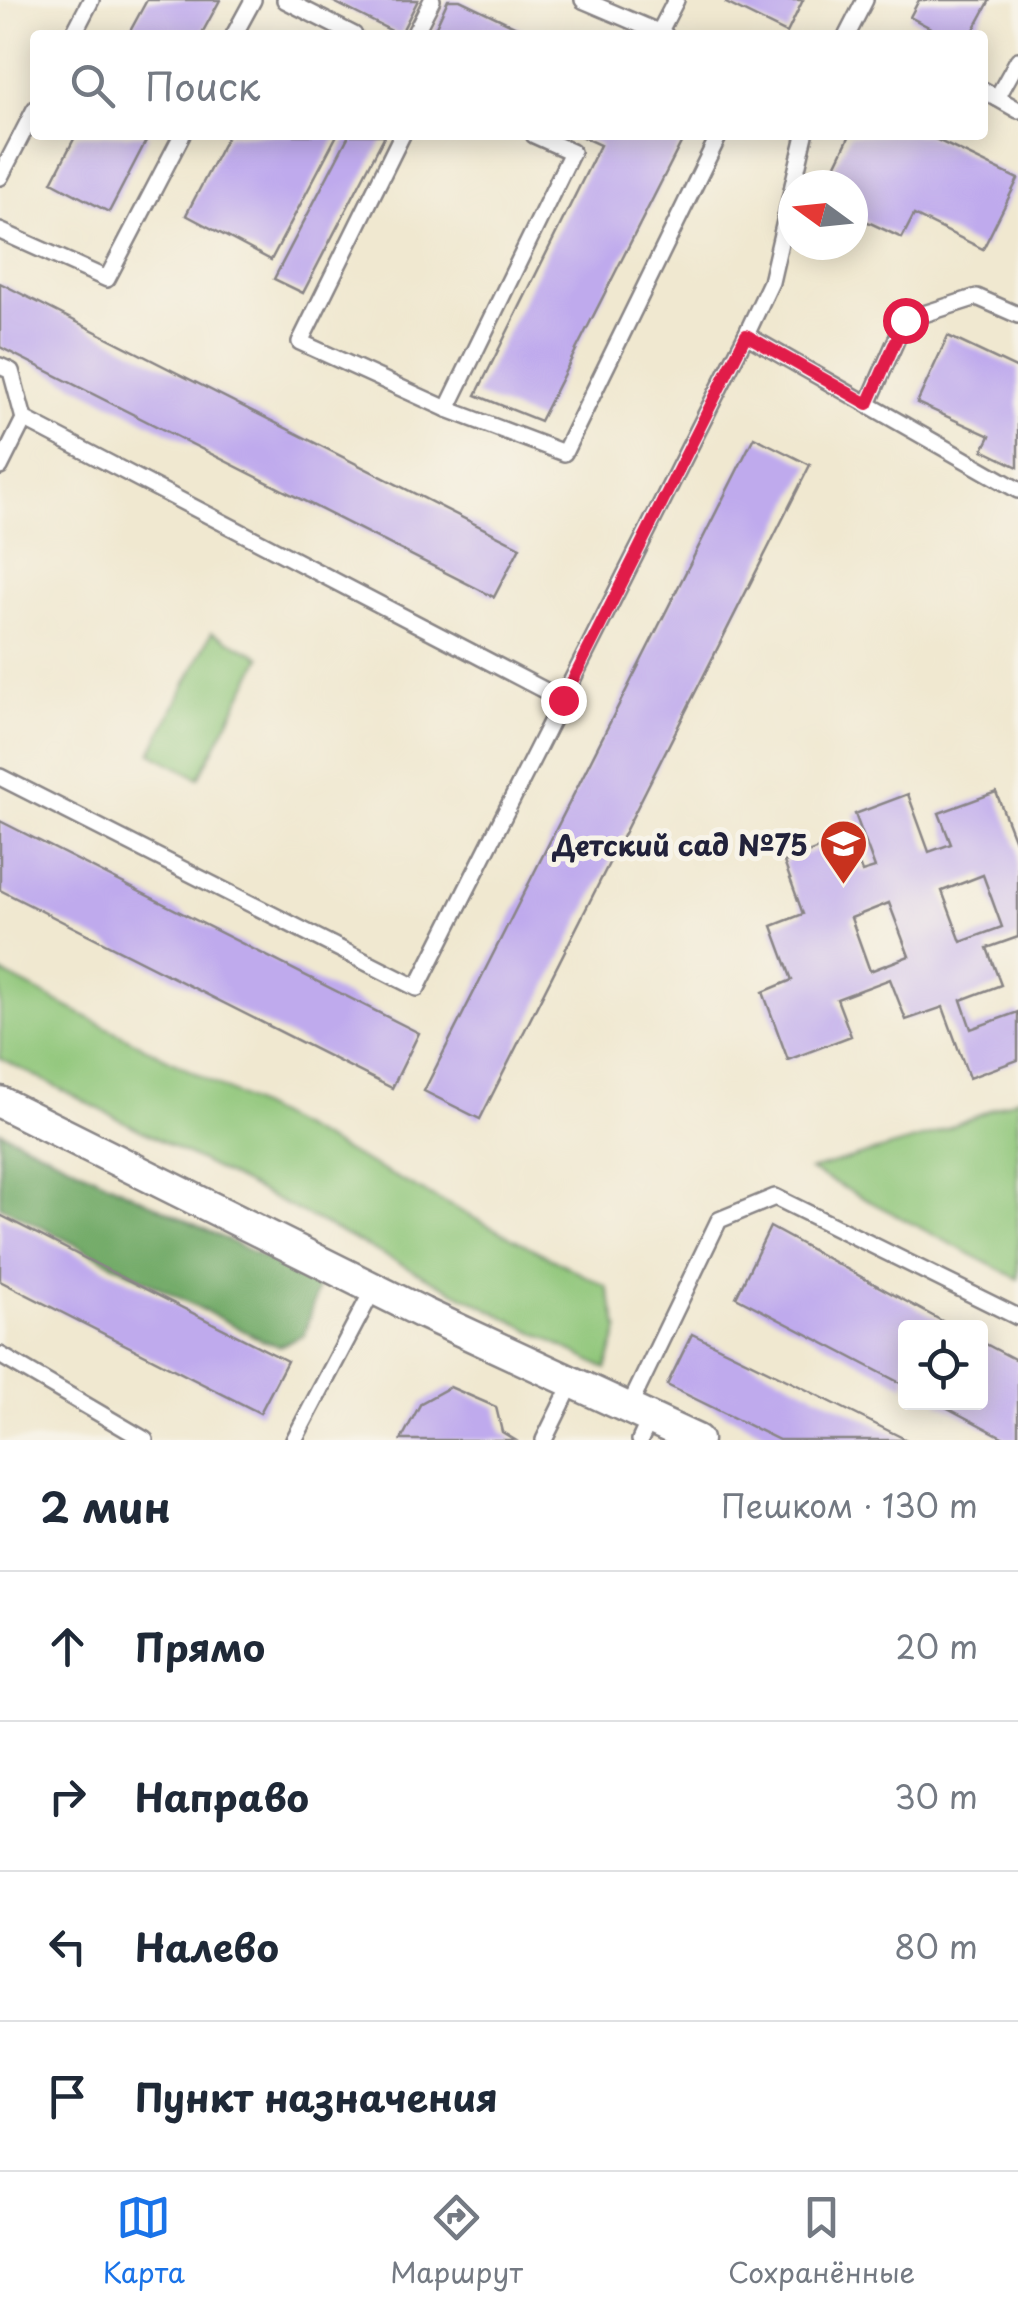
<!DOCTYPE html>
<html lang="ru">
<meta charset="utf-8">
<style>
:root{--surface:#fff;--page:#f2f2f3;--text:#1f2937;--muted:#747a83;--line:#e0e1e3;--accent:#1a73e8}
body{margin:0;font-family:"Playpen Sans",sans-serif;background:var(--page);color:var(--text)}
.controls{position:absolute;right:30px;bottom:30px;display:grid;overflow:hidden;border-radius:10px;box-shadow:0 5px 25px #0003}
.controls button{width:90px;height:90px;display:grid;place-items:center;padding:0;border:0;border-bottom:2px solid var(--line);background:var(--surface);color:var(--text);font:50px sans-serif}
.compass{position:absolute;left:778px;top:170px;width:90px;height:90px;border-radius:50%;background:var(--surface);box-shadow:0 5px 25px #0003;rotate:285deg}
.stop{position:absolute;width:30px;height:30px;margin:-22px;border:8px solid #e11d48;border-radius:50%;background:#fff}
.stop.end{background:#e11d48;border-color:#fff;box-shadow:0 2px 10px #0008}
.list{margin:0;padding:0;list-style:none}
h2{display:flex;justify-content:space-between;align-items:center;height:130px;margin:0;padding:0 40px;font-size:42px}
h2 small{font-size:32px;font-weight:400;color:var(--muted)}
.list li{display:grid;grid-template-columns:65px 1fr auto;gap:30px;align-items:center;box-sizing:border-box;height:150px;padding:0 40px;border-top:2px solid var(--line)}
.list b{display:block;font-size:38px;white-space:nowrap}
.list em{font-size:32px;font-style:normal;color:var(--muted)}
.icon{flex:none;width:55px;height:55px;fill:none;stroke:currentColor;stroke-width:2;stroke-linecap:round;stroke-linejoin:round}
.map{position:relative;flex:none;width:1018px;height:1440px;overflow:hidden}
.search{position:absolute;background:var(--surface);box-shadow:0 5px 25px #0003;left:30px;right:30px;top:30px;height:110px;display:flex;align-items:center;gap:25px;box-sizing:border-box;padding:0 35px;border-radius:10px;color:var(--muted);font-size:38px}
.sheet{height:730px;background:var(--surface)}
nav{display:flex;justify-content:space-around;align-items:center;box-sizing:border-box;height:140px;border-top:2px solid var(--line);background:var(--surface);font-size:28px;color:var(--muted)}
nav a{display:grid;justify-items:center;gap:5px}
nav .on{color:var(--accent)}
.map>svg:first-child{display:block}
.green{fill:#8fc679;stroke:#58745a;stroke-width:2.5}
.forest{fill:#73ab69;stroke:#4a6652;stroke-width:2.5}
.building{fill:#bfaaed;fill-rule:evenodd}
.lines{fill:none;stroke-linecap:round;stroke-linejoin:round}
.service-casing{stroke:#898586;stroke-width:20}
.minor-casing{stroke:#898586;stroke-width:35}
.service{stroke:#fff;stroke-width:15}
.minor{stroke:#fff;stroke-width:30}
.route{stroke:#e11d48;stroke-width:12}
.labels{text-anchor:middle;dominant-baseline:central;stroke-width:10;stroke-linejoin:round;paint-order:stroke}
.poi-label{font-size:28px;font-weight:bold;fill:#22223b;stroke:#f7f3e8;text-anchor:end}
</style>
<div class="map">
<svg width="1018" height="1440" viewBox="0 0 1018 1440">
<rect width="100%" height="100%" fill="#f7f3e8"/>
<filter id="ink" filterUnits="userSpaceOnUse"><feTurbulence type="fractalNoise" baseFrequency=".01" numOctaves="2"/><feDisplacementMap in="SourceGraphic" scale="20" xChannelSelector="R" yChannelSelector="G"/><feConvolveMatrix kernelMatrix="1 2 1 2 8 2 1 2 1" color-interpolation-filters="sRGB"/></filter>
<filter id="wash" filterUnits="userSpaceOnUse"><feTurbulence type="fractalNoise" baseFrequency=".0048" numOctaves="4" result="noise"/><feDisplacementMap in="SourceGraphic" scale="40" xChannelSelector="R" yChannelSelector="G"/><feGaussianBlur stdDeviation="2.25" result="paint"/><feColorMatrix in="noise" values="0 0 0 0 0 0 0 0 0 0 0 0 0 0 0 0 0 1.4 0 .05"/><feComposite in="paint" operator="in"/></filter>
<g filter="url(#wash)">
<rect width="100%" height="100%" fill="#f0e8d0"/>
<g class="green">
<path d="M212,632L261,657L199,778L151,753Z"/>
<path d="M0,972L607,1287L619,1330L606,1369L0,1058Z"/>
<path d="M1018,1098V1279L810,1170L929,1136Z"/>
</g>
<path class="forest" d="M0,1131L319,1284L304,1335L279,1346L262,1340L0,1206Z"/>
<g id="blocks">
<g class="building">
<path d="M147,0H220L201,35H128Z"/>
<path d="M330,0H418L400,35Z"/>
<path d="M448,0H460L533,35H432Z"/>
<path d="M728,0H803L787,33L726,3Z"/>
<path d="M919,0H990L971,35H944L910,17Z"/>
<path d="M76,135H149L109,212L52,182Z"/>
<path d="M228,135H337L271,260L186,215Z"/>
<path d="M349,135H385L303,293L274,279Z"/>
<path d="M578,135H685L540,421L476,395L600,145Z"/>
<path d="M850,135H927L1018,179L983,249L914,215L902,238L853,215V185H826Z"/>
<path d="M0,283L520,547L494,597L0,347Z"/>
<path d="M948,336L1018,369V467L983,450L990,436L917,403Z"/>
<path d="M754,437L810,465L480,1119L424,1091Z"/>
<path d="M996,792L1018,849V937L987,948L1001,985L961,1000L971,1029L1018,1012V1060L969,1078L943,1007L906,1020L890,979L837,999L851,1036L788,1060L763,992L792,980L772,926L803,914L784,862L849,837L862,872L875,868L855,814L908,794L929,852L951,844L939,813ZM983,875L1002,927L961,942L942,891ZM889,903L909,956L870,971L851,918Z"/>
<path d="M0,821L419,1033L392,1088L0,890Z"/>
<path d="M0,1215L287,1361L260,1413L0,1281Z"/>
<path d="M770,1227L920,1309L955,1328H906V1386L736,1297Z"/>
<path d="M692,1334L797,1385L907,1440H779L667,1385Z"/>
<path d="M980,1341L1018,1361V1440H1008L936,1402H980Z"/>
<path d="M450,1387L496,1407L502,1432L515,1440H401L421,1403Z"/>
</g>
</g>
</g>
<g filter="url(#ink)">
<use href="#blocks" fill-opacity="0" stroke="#898586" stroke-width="2.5"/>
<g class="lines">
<defs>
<g id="service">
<path d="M285,0L354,35"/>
<path d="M583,0L665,35"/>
<path d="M659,33L676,0"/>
<path d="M73,35L91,0"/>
<path d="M234,35L253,0"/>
<path d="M414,35L432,0"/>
<path d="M847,35L865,0"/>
<path d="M983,90L1018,110"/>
<path d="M997,98L1018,60"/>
<path d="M402,135L300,342L447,409L564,453L719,135"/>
<path d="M0,177L35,109"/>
<path d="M793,185L805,135"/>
<path d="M0,231L107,279L182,135"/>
<path d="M746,335L1018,490"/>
<path d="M0,366L11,371L24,419L563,700"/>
<path d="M868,404L905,320L977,297L1018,315"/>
<path d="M447,409L572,152L534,135"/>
<path d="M0,467L24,419"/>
<path d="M0,777L417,988L746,335L771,282L793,186"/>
<path d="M0,1355L145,1440"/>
<path d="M630,1405L719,1220L775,1197L1018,1317"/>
<path d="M294,1440L374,1288"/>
<path d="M544,1440L573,1381"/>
<path d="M640,1440L651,1416"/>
</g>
<path id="minor" d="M0,1102L423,1313L697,1440"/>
</defs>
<use href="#service" class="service-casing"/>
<use href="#minor" class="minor-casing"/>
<use href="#service" class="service"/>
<use href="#minor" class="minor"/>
</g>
</g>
<g class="lines" filter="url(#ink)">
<path class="route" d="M563,700L746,335L868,404L905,320"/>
</g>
<defs>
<symbol id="school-pin" viewBox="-11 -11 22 30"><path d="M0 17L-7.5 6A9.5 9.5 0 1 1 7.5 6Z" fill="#c8321e" stroke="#f7f3e8"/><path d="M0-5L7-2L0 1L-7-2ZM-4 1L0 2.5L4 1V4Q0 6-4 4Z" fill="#fff"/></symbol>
</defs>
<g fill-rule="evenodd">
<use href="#school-pin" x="816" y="816" width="55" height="75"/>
</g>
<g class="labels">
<g class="poi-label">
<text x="808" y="844">Детский сад №75</text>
</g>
</g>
</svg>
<div class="controls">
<button><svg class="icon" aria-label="locate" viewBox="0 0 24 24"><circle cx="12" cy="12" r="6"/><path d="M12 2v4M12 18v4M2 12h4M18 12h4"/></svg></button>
</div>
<svg class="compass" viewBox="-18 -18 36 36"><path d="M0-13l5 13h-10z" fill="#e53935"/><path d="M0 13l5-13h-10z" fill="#747a83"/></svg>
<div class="stop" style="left:905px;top:320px"></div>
<div class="stop end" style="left:563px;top:700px"></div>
<div class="search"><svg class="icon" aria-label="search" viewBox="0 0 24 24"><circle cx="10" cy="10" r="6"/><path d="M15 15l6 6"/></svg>Поиск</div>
</div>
<section class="sheet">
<h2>2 мин<small>Пешком · 130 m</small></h2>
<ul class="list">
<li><svg class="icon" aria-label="ahead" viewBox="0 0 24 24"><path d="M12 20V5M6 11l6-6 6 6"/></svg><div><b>Прямо</b></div><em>20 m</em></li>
<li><svg class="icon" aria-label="right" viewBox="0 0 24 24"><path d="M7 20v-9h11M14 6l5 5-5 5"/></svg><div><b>Направо</b></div><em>30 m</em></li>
<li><svg class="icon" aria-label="left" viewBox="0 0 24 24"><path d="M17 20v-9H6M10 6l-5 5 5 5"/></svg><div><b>Налево</b></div><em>80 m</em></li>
<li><svg class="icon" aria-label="arrive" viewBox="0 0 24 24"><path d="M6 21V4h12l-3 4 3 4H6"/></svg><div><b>Пункт назначения</b></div></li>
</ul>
</section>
<nav>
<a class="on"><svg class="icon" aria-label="map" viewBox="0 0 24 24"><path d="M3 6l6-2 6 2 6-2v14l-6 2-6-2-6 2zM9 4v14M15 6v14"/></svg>Карта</a>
<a><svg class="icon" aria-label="directions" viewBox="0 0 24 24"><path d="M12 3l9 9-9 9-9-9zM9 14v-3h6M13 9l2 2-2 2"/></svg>Маршрут</a>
<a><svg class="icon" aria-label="saved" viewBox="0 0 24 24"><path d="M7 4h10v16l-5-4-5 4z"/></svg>Сохранённые</a>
</nav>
